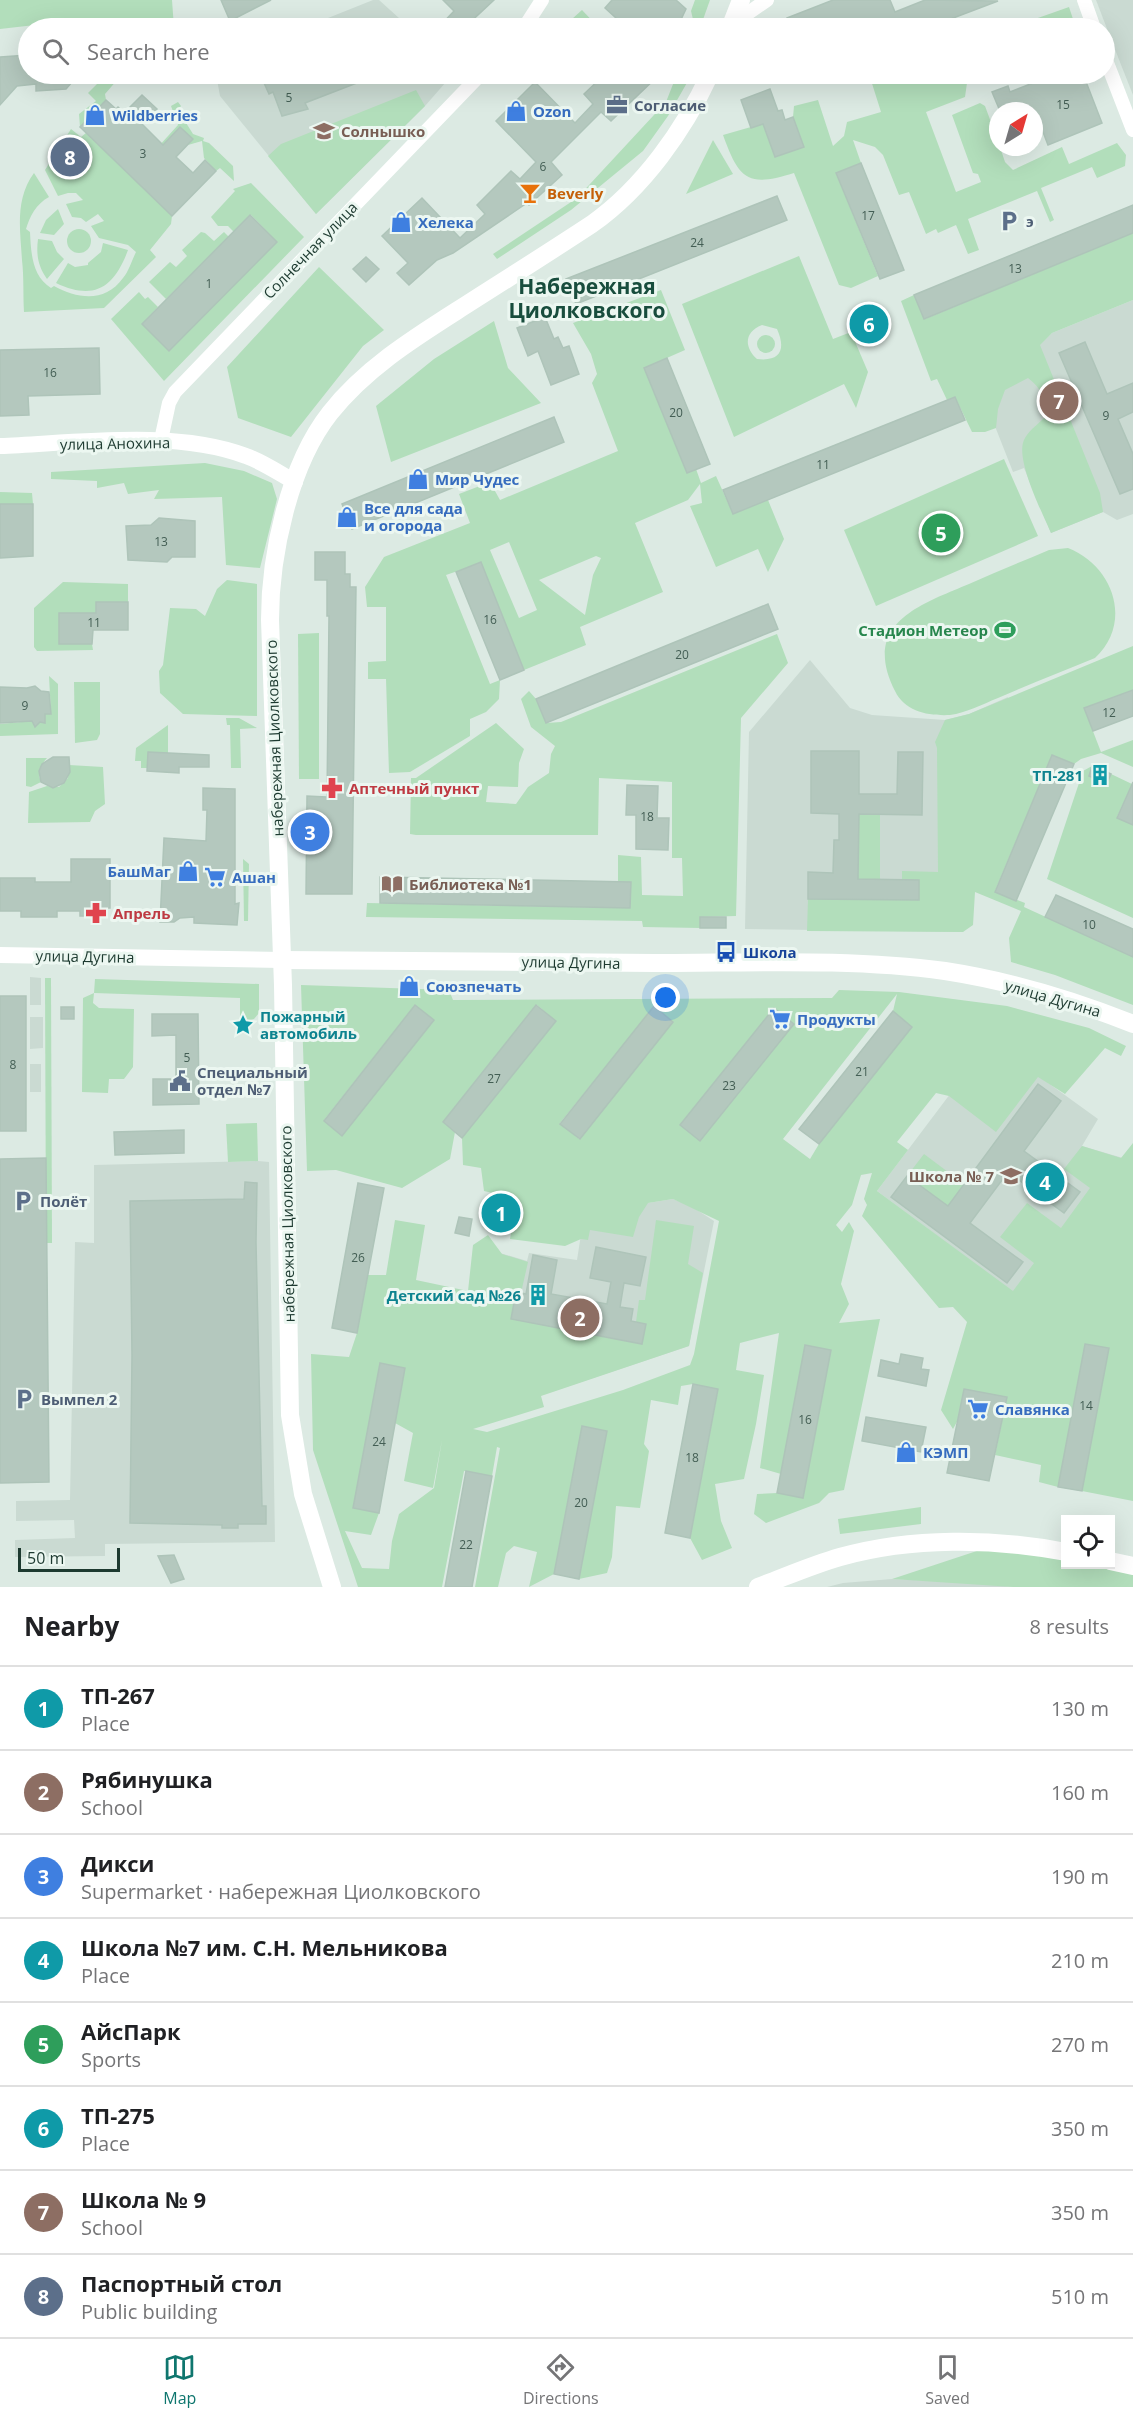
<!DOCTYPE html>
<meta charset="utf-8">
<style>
:root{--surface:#fff;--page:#f6f6f6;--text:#202124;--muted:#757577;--line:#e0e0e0;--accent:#0f766e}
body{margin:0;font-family:"Open Sans",sans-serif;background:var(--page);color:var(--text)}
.controls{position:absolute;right:18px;bottom:18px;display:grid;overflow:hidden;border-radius:0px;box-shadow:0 6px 24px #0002}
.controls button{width:54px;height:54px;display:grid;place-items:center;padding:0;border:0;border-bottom:2px solid var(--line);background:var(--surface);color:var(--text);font:30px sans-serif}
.compass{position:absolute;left:989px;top:102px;width:54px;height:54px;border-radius:50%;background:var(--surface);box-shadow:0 6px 24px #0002;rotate:37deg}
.scale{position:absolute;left:18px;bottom:15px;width:102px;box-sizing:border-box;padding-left:6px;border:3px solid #1d3a30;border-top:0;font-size:16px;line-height:21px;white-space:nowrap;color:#1d3a30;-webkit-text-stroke:4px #ecf7f1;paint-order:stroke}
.you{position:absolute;left:666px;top:998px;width:21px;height:21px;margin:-15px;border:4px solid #fff;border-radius:50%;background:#1a73e8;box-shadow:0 0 0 9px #1a73e833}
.badge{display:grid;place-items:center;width:39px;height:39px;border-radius:50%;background:var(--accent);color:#fff;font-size:20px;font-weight:700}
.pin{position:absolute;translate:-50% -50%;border:3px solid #fff;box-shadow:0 2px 6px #0006}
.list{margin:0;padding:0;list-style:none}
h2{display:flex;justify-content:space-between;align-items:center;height:78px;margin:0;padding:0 24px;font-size:26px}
h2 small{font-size:20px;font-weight:400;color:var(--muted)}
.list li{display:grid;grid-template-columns:39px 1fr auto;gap:18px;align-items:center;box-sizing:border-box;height:84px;padding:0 24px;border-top:2px solid var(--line)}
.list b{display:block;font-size:22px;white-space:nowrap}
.list p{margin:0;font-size:20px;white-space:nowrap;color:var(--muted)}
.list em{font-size:20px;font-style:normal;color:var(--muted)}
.icon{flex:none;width:33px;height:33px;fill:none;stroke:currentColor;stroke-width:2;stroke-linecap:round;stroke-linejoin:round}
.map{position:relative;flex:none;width:1133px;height:1587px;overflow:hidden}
.search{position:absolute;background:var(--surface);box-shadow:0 6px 24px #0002;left:18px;right:18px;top:18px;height:66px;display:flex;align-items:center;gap:15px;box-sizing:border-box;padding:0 21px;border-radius:33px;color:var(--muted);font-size:22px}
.sheet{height:750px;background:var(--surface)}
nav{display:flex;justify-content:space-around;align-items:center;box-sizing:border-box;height:84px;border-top:2px solid var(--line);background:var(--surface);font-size:16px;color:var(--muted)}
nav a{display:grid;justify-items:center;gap:3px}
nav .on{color:var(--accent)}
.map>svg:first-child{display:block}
.built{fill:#cadad2}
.green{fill:#b2debb;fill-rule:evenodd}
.building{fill:#b4c8be;stroke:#aec4b9;stroke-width:1.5}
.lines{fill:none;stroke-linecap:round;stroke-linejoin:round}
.minor{stroke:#fff;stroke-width:14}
.tertiary{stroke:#fff;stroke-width:16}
.secondary{stroke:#fff;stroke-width:18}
.labels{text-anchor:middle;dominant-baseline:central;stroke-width:6;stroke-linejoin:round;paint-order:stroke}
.number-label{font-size:12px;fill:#435e54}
.service-label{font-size:15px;font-weight:bold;fill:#4e5e75;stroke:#ecf7f1;text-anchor:start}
.shop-label{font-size:15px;font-weight:bold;fill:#366cbe;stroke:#ecf7f1;text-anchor:start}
.education-label{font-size:15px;font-weight:bold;fill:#785e54;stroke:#ecf7f1;text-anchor:start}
.food-label{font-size:15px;font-weight:bold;fill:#c56008;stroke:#ecf7f1;text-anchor:start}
.street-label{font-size:15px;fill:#1d3a30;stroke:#ecf7f1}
.leisure-label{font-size:15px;font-weight:bold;fill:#27864d;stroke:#ecf7f1;text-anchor:end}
.culture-label{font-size:15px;font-weight:bold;fill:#0d838f;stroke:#ecf7f1;text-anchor:end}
.health-label{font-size:15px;font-weight:bold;fill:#be3a42;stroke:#ecf7f1;text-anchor:start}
.transit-label{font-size:15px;font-weight:bold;fill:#164399;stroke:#ecf7f1;text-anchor:start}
.district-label{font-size:21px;font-weight:bold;fill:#184d3d;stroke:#ecf7f1}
</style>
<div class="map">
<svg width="1133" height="1587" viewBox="0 0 1133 1587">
<rect width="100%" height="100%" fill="#dceae3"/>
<g class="built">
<path d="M373,0H379L410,28H303Z"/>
<path d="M1096,0H1133V95L1114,47Z"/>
<path d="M216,74H453L425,106L316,214L220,96Z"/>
<path d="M1133,300V514L1117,520L1103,512L1051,533L1024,468L1013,472L974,373L1034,350L1052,333Z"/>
<path d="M810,660L850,708L872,715L945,720L969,714L1008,697L966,867L963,932L745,929L749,732Z"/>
<path d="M30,977L41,978V1005H30Z"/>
<path d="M30,1017H43V1048L30,1049Z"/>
<path d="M990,1041L1098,1119L1082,1146L1133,1161L1021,1298L877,1191Z"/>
<rect x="30" y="1064" width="11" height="28"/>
<path d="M258,1161L269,1162L275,1542L105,1544V1556L15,1557V1540L75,1538L74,1520L16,1521V1501L70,1500L75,1242L94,1243V1165Z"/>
<path d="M588,1190L648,1203L673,1199L691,1206L714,1221L689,1346L524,1401L473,1245L527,1261L529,1253L577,1260Z"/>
<path d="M892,1579L978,1583L1013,1587H827L843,1583Z"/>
</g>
<g class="green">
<path d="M0,0H172L174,28H88L79,20L0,29Z"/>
<path d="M695,0H710L700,28H695L691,11Z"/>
<path d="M1069,7L1076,28H1010Z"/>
<path d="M582,10L599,28H562Z"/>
<path d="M107,74H156L118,79L105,94L106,100L80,127L79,114L96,101L88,93Z"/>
<path d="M677,74H692L668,116L643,151L571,210L497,259L493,254L577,198L666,102Z"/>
<path d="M869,74H982L987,76L967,83L965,97L926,112L956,192L981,182L978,174L973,173L952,115L980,103L985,106L998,141V147H1000L1005,162L1013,170L1062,147L1069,164L1117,143L1126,155L1125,166L1097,178L1092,167L1041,188L1054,220L1050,222L1037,191L968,219L979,250L968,254L956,225L938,233L936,229L926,234L909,192L899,195L883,155L875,147L853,140L861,163L836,173L878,276L851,288L839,285L794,173C747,188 739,179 723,135L765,123V129L776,157L803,147L793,117L794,106L818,100L833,146L844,136L847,122L881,112Z"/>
<path d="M416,90L425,106L316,214L268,156L281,144Z"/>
<path d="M178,102L181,106L178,110L193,134L204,138L203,141L209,143L233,166L234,181L220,168L216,171L204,158L202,141L188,145L193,139L180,127L159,149L158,147L178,125L171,106Z"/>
<path d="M71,129L81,137L86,133L172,216L171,224L150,250L156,257L104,308L24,312C23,295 24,277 22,260C20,229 15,199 34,173L49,197C36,204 30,216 26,229L30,232C31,253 32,276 51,288L54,286C78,299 105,303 123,278C129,271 132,260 136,252L128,245L99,238L91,226L104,221L98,214L86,222L81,218L72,217L66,204L83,200L76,193H68L58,196L45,170Z"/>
<path d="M713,140L733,174L686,194Z"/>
<path d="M251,183L304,237L164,381L111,319L139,292L145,299L148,297L158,307L142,324L169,350L277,242L251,215L234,232L228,226H218L211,217L235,191L233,189Z"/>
<path d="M58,209L64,224L54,235L40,233L46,220Z"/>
<circle cx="79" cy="241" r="12"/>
<path d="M201,232L205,233L214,241L224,232L229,237L166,299L149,282L170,262L176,267L187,256L182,250Z"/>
<path d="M1133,233V300L1052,333L1040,345L1100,493L1103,512L1051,533C1043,514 1013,456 1025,438C1030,429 1041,422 1048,414C1045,398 1041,388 1028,378L1005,390L998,409L996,428L985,432H972L955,397L947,400L937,379L931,381L901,301L914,295L925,319Z"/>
<path d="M38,239L52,241L57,252L64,259L47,279C38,266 36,255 38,239Z"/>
<path d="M103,243L128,250C114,288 94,301 56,283L68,263L75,267L88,265V263L101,252Z"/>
<path d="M799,256L833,339L851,332L868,372L856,408L844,384L734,437L682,304ZM762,325L777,329C786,349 781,362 757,359C744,347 744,332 762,325Z"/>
<path d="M319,267L384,330L363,346L291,437L238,418L227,367Z"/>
<path d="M661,290L685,350L644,368L687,473L696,469L701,483L716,476L733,514L768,500L784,539L768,572L758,549L716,567L690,506L702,503L700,484L688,500L635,523L663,592L580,627L586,645L524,670L481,563L446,575L490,684L500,680L499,699L486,712L470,719V736L410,772L389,773L386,679H368V662L386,661V607H367L365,587L384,557L470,523L459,494L490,482L500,500L618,451L592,383L597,374L591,354L573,323ZM509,542L537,610L519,618L490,550ZM596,556L601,558L593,575L585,615L539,580Z"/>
<path d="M494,321L508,368L541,403L391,462L376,406L434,359Z"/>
<circle cx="766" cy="344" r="9"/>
<path d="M1004,459L1038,536L876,606L844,530Z"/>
<path d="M205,463L244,471L272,483L277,499L260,568L226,565L222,497L154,499L159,490L128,494L124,483L97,488V481L51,479V472Z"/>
<path d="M0,492L32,493L33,504H0Z"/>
<path d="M1068,548C1114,566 1133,623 1095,658C1063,671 1030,684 998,698C983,704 966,713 950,715C929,716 905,712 895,691C861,624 919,605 969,584C996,572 1023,561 1049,550Z"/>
<path d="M227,580L257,584V716L183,714L160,693L159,671L163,665L170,608L196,609L205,616L217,589Z"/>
<path d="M63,582L128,584V602H96V613L59,644H92L93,650L37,651L34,647V608Z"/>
<path d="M319,633V779H299L298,634Z"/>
<path d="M777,634L788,663L741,718L736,916L700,917V928L643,927L642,921L366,917L367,903L630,908L631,882H618V855L641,857L642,895L683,896L682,858H672V782L599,778L598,835H416L410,834L411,778H416L496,723L524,749L519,763L518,787L488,786L486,802L516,804L528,787L549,773L551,754L555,746L531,727L521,699L529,691L536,699L546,723L561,722Z"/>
<path d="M1133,646V690L1084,708L1101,752L1133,740V767L1101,753L1081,759L1074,764L1052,755L995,891L1025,903L1024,907L1133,957V1005L1055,975L1011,962L1009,938L1021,911L975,892L973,925L963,932L807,931L808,899L902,880V871L938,872L937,748L935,742L945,720L969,714Z"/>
<path d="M49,676L58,684V734L0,736V724L32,721L34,724L37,725L40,722L45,723V714H51Z"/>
<path d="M74,682H100V734L97,740L75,743Z"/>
<path d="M226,718H239L257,728L240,729L241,768H231L230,725H227Z"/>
<path d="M168,725V753L147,768H141V761H135L136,748Z"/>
<path d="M26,758H47C40,766 37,772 41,782L31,787L26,786Z"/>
<path d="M69,765L103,767L105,804L95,811L90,822L28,823L29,792L47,786L59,787L68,778Z"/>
<path d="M1092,766L1089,776L1107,783L1111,774L1132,784L1117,817L1133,825V918L1047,879L1083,771Z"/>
<path d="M859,814L880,815V880L858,879Z"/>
<path d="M243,859L249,864L248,921H244Z"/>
<path d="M45,978H51L52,1243H46Z"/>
<path d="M95,979L259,984V1013L254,1019L240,1022V998L94,993L93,1003L99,1008L134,1009L133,1067L124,1079H109L108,1093L82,1092L83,998L94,993Z"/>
<path d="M301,985L449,990L453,1000L832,998L839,990L899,992L1007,1006L1089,1028L1126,1046L1121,1056L1105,1048L1065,1094L1038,1077L996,1132L949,1096L936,1093L897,1142L908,1150L877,1191L1013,1291L1034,1263L1000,1237L1027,1203L1061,1228L1090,1188L1064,1169L1082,1146L1121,1158L1133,1143V1501L1082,1491L1109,1348L1085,1344L1058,1487L1039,1482L1041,1465L995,1455L1007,1397L958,1420L953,1429L941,1410L967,1322L953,1307L939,1308L862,1216L867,1205L864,1199L872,1173L861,1175L852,1205L836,1225L842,1232L849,1222L854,1231L841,1284L849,1304L839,1323L880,1319L844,1490L829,1493L819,1503L766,1523L754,1514L757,1494L777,1493L803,1498L781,1474L760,1468L779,1333L740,1343L736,1370L764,1375L756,1424L744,1479L715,1484L721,1521L732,1548L702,1560L690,1538L718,1390L693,1384L681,1386L678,1405L651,1400L644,1444L649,1451L640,1508L616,1506L612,1557L607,1573L579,1579L607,1431L582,1426L554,1574L529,1587L537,1552L514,1546L506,1553L498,1587H475L500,1448L497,1447L492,1476L464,1471L442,1587H358L313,1450L311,1354L349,1357L357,1333L368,1275H386L395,1220L425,1225L416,1280L468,1291L473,1245L488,1235L502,1254L528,1262L521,1293H516L512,1319L642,1344L646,1324L636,1322L639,1300H645L656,1220L694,1226L688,1264L703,1273L689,1346L541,1396L544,1407L473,1429L487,1432L623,1390L690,1365L694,1354L719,1221L673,1199L648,1203L639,1217L633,1237L590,1230L588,1240L581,1239L565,1246L510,1239L517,1199L484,1191L481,1168L463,1165L462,1138L556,1021L537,1005L443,1122L455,1132L450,1159L402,1188L336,1170L307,1171ZM897,994L893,1011L912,1027L819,1144L810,1159L783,1139ZM415,1005L434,1020L342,1135L324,1120ZM654,1007L673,1022L579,1139L560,1123ZM380,1363L405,1368L395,1423L413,1433L404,1481L433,1488L442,1440L434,1488L399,1514L392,1541L389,1569L362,1568L345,1531L371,1535L379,1513L353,1508Z"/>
<path d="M257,1123L258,1161L228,1162L226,1124Z"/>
<path d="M924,1154L964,1184L948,1206L907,1176Z"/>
<path d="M921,1507V1524L840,1534L838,1519Z"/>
<path d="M998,1544L1065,1552L1066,1564L1133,1566V1587H1013L892,1579Z"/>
</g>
<g class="building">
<path d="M221,0H271L230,21Z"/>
<path d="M443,0H494L464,28H438L454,11Z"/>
<path d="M612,0H676L686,9L677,28H627L605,8Z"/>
<path d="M833,0H890L895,12L925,0L998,1L927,28H791L787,18Z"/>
<path d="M28,55V74H79L66,89L36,91V84L17,86L0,105V57Z"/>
<path d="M260,74H380L305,103L308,109L282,116L273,92L269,94Z"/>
<path d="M605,74H660L611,121L601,112L551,162L562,175L529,205L527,203L453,253L437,260L409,285L397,273L408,263L382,236L422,198L460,238L485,214L477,205L511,171L520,179L536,162L496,121L535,82L575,123L593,104L584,94Z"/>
<path d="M1056,74H1083L1102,123L1048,145L1035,111H1000L992,92L1008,86L1010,92Z"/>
<path d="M770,89L778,111L782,110L785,120L793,117L804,147L775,157L763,124L751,128L741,100Z"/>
<path d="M142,95L157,109L142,124L163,145L180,127L193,139L176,157L193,173L205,160L216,171L172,216L80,127L106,100L116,109L118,107L124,113Z"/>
<path d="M861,163L904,270L880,279L836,173Z"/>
<path d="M777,196L787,220L576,304L566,279Z"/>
<path d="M1133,205V233L924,319L914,295Z"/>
<path d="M250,215L277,242L169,351L142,324Z"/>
<path d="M366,257L379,269L366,282L353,269Z"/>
<path d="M875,314L881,326L863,334L857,322Z"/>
<path d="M545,317L554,339L558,337L563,348L569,346L579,374L551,385L538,351L528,356L517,328Z"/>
<path d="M1085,342L1107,394L1133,383V412L1118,419L1133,454V489L1120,494L1059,353Z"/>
<path d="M99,348L100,394L28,396L29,415L0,416V350Z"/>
<path d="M667,358L710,464L687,473L644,368Z"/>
<path d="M955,397L965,420L733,514L723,490Z"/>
<path d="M554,417L564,442L352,529L342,504Z"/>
<path d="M0,504H33V556L0,558Z"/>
<path d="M159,518L195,521V557H172L167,562L128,560L126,526L151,525Z"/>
<path d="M315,552H345V574H350V587H356L352,894H306L307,796L327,797L329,616H327V580H315Z"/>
<path d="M481,562L524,670L500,680L456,572Z"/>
<path d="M96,602H128V630H93L92,644H59V613H96Z"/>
<path d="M768,604L778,629L546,723L536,699Z"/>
<path d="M35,686L41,691L49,692L51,714H45V723L40,722L35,727L32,721L0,723V687L27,688Z"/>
<path d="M1133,690V716L1093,731L1084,708Z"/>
<path d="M811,751H859V794H897L898,752H923L922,815L859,814L858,879L919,880V900L808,899V872L833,873L834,840H839V814L811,813Z"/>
<path d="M148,752L209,755V767H179V773L147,771Z"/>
<path d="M1052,755L1074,764L1016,901L995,892Z"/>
<path d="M53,757H69L70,772L64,783L53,788L41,782L39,771L42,764Z"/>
<path d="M1092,766L1111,774L1107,783L1089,776Z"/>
<path d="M1133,782V825L1117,818Z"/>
<path d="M627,785L658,786L657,818H669L668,850L636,849V815H626Z"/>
<path d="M203,788L235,789V904L239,903L237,925L194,923V917L180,918L174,922H160L164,838L206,841L207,810H203Z"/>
<path d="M71,859H110V908H101V916H80V911H57V917H21V911H0V878H35V882H71Z"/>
<path d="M380,877L631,882L630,908L380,903Z"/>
<path d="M1056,895L1133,929V957L1045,917Z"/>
<rect x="700" y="917" width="26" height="11"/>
<rect x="0" y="996" width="26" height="135"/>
<path d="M415,1005L434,1020L342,1136L324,1121Z"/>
<path d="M536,1005L556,1021L462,1138L443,1122Z"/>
<path d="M654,1006L673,1022L580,1139L560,1124Z"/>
<rect x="61" y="1007" width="13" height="12"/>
<path d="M774,1008L794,1024L700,1141L680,1125Z"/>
<path d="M893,1011L912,1027L819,1144L799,1129Z"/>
<path d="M152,1014H198L199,1104L153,1105V1079H176V1035L152,1036Z"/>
<path d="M1038,1084L1061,1101L1024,1151L1080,1192L1064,1213L1008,1172L970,1223L1023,1262L1007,1283L891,1197L907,1176L948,1206Z"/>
<path d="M184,1130V1153L115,1155L114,1132Z"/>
<path d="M46,1158L49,1482L0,1483V1159Z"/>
<path d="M245,1182L257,1183L256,1242L262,1506H266V1524H238V1528H222V1525L130,1523L132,1355L130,1201L244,1199Z"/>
<path d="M358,1183L384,1188L357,1333L332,1328Z"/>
<path d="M459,1217L472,1219L469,1236L455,1233Z"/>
<path d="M596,1247L646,1257L640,1286L624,1283L620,1307L633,1309L631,1321L646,1324L642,1344L511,1319L516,1292L526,1294L533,1255L557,1260L551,1294L607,1304L611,1282L590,1278Z"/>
<path d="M1085,1344L1109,1348L1082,1491L1058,1487Z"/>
<path d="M805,1345L831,1350L803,1498L777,1493Z"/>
<path d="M901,1354L923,1358L921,1369L929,1370L926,1386L878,1376L881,1360L899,1364Z"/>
<path d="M380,1363L405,1368L379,1513L353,1508Z"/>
<path d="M693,1384L718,1389L690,1538L665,1533Z"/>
<path d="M964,1389L1007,1397L989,1481L947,1473Z"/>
<path d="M866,1417L926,1427L921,1452L862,1441Z"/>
<path d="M582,1426L607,1431L579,1579L554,1574Z"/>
<path d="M466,1471L492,1476L472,1587H445Z"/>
<path d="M174,1555L184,1579L171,1583L158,1556Z"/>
</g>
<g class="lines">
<g class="minor">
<path d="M1084,0L1094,28"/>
<path d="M731,25L767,0"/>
<path d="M524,28L542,0"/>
<path d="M1104,55L1133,130"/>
<path d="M161,440L169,403L175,392L481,74"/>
</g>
<g class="tertiary">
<path d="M0,446C75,443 176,429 246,456C263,462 279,473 295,482"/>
<path d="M0,955L282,960"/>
</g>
<g class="secondary">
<path d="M730,28L741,0"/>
<path d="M282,960C407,960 531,962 655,963C751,963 850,958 945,971C1010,981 1073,1000 1133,1024"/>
<path d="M1110,1561L1133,1566"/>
<path d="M332,1587L303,1494L290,1415L283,985L270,620C270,555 289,465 330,413C367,366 419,335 469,303C510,277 551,251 592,224C643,188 684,130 710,74"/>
<path d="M758,1587C785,1577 812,1565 840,1557C912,1537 993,1538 1066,1552"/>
</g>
</g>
<defs>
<symbol id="office-bare" viewBox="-9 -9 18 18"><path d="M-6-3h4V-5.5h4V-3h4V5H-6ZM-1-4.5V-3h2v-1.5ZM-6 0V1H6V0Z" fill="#5c6f8a" stroke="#ecf7f1" stroke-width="2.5" paint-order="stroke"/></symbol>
<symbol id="shop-bare" viewBox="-9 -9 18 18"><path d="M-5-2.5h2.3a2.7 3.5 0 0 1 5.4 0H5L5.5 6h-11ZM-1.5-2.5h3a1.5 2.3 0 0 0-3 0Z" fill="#3f7fe0" stroke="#ecf7f1" stroke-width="2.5" paint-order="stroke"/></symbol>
<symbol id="school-bare" viewBox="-9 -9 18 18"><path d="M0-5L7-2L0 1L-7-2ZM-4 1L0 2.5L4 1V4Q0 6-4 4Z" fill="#8d6e63" stroke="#ecf7f1" stroke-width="2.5" paint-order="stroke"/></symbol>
<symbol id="bar-bare" viewBox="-9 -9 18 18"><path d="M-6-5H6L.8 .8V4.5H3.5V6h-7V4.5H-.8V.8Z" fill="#e8710a" stroke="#ecf7f1" stroke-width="2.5" paint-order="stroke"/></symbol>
<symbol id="parking-bare" viewBox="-9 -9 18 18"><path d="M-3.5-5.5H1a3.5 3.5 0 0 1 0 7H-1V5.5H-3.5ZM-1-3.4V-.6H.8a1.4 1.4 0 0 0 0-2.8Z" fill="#5c6f8a" stroke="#ecf7f1" stroke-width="2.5" paint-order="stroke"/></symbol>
<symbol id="stadium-bare" viewBox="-9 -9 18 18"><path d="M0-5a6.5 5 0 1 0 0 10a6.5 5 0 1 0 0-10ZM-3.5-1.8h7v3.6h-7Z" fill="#2e9e5b" stroke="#ecf7f1" stroke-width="2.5" paint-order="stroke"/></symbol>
<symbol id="building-bare" viewBox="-9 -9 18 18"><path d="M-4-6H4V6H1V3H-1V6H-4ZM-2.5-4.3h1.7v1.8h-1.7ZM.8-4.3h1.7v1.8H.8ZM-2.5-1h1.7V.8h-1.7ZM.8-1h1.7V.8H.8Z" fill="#0f9aa8" stroke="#ecf7f1" stroke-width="2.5" paint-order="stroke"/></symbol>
<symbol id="pharmacy-bare" viewBox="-9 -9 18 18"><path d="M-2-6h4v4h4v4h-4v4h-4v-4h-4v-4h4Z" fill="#e0444e" stroke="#ecf7f1" stroke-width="2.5" paint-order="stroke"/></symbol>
<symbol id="supermarket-bare" viewBox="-9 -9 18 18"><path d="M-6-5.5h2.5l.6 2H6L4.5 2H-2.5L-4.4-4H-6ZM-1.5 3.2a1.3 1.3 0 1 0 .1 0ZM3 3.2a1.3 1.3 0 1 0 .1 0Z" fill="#3f7fe0" stroke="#ecf7f1" stroke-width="2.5" paint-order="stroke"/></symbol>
<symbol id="library-bare" viewBox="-9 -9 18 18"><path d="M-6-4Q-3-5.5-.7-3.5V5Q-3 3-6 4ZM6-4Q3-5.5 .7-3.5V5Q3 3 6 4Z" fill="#8d6e63" stroke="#ecf7f1" stroke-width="2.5" paint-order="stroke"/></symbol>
<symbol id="bus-bare" viewBox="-9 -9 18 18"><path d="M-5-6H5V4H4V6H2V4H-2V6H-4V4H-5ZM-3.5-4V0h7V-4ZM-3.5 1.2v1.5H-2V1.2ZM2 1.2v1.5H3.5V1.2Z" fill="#1a4fb4" stroke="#ecf7f1" stroke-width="2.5" paint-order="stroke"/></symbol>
<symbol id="sight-bare" viewBox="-9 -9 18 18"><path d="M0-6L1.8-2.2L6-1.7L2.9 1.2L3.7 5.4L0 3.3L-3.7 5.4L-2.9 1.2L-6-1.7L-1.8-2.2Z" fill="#0f9aa8" stroke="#ecf7f1" stroke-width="2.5" paint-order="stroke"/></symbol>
<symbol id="civic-bare" viewBox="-9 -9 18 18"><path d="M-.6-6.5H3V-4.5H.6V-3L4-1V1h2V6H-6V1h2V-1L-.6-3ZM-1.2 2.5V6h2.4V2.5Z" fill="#5c6f8a" stroke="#ecf7f1" stroke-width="2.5" paint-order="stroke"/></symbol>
</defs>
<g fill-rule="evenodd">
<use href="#office-bare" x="602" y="90" width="30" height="30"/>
<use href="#shop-bare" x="501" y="96" width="30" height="30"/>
<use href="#shop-bare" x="80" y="100" width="30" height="30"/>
<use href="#school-bare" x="309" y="116" width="30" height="30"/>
<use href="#bar-bare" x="515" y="178" width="30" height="30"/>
<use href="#parking-bare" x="994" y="206" width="30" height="30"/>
<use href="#shop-bare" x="386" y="207" width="30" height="30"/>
<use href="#shop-bare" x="403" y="464" width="30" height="30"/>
<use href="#shop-bare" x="332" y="502" width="30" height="30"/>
<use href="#stadium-bare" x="990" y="615" width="30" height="30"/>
<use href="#building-bare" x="1085" y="760" width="30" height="30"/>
<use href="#pharmacy-bare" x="317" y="773" width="30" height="30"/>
<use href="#shop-bare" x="173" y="856" width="30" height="30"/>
<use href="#supermarket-bare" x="200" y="862" width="30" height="30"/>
<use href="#library-bare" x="377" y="869" width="30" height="30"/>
<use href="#pharmacy-bare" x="81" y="898" width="30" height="30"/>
<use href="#bus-bare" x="711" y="937" width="30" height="30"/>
<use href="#shop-bare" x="394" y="971" width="30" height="30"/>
<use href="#supermarket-bare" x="765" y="1004" width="30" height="30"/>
<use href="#sight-bare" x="228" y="1010" width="30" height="30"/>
<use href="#civic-bare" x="165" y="1066" width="30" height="30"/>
<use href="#school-bare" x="996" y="1161" width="30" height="30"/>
<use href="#parking-bare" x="8" y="1186" width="30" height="30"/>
<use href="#building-bare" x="523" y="1280" width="30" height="30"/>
<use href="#parking-bare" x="9" y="1384" width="30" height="30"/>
<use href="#supermarket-bare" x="963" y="1394" width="30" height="30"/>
<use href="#shop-bare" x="891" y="1437" width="30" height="30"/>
</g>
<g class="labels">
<g class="number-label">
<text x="289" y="97">5</text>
<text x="1063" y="104">15</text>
<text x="143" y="153">3</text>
<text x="543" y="166">6</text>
<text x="868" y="215">17</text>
<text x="697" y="242">24</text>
<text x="1015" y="268">13</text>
<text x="209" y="283">1</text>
<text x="50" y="372">16</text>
<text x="676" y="412">20</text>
<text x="1106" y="415">9</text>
<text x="823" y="464">11</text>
<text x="161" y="541">13</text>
<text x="490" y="619">16</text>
<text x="94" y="622">11</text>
<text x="682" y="654">20</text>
<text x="25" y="705">9</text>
<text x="1109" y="712">12</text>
<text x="647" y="816">18</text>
<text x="1089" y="924">10</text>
<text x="187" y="1057">5</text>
<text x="13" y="1064">8</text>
<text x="862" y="1071">21</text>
<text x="494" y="1078">27</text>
<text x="729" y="1085">23</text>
<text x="358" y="1257">26</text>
<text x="1086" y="1405">14</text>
<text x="805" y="1419">16</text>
<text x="379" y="1441">24</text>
<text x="692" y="1457">18</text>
<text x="581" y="1502">20</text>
<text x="466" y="1544">22</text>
</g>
<g class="service-label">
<text x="634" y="105">Согласие</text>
<text x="1026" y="221">э</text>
<text x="197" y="1072">Специальный<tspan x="197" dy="17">отдел №7</tspan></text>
<text x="40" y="1201">Полёт</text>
<text x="41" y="1399">Вымпел 2</text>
</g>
<g class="shop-label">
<text x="533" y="111">Ozon</text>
<text x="112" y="115">Wildberries</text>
<text x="418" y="222">Хелека</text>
<text x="435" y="479">Мир Чудес</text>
<text x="364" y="508">Все для сада<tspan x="364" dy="17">и огорода</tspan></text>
<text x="171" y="871" text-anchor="end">БашМаг</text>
<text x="232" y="877">Ашан</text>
<text x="426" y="986">Союзпечать</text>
<text x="797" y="1019">Продукты</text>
<text x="995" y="1409">Славянка</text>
<text x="923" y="1452">КЭМП</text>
</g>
<g class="education-label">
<text x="341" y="131">Солнышко</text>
<text x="409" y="884">Библиотека №1</text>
<text x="994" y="1176" text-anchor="end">Школа № 7</text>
</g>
<g class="food-label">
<text x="547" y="193">Beverly</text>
</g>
<g class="street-label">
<text transform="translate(310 250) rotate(-46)">Солнечная улица</text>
<text transform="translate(115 443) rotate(-1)">улица Анохина</text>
<text transform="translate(274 738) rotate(-92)">набережная Циолковского</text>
<text transform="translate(85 956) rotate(1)">улица Дугина</text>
<text transform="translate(571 962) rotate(1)">улица Дугина</text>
<text transform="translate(1053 998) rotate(16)">улица Дугина</text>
<text transform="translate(287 1224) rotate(-91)">набережная Циолковского</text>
</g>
<g class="leisure-label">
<text x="988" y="630">Стадион Метеор</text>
</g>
<g class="culture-label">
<text x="1083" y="775">ТП-281</text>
<text x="260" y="1016" text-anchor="start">Пожарный<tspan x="260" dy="17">автомобиль</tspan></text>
<text x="521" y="1295">Детский сад №26</text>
</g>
<g class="health-label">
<text x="349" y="788">Аптечный пункт</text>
<text x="113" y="913">Апрель</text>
</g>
<g class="transit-label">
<text x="743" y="952">Школа</text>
</g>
<g class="district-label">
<text x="587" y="286">Набережная<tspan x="587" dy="24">Циолковского</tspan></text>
</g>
</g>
</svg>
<div class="controls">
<button><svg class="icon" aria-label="locate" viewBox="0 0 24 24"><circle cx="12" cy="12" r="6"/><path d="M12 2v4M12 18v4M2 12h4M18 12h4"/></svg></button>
</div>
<svg class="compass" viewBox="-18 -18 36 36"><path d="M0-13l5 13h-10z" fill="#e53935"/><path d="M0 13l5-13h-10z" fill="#757577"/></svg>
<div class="scale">50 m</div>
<div class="you"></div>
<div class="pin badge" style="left:501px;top:1213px;background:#0f9aa8">1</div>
<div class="pin badge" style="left:580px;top:1318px;background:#8d6e63">2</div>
<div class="pin badge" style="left:310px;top:832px;background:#3f7fe0">3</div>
<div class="pin badge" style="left:1045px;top:1182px;background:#0f9aa8">4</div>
<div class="pin badge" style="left:941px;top:533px;background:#2e9e5b">5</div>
<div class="pin badge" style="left:869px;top:324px;background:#0f9aa8">6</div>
<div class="pin badge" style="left:1059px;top:401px;background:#8d6e63">7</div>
<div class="pin badge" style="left:70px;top:157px;background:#5c6f8a">8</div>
<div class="search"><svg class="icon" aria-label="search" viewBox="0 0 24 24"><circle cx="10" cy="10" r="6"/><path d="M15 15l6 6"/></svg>Search here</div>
</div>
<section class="sheet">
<h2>Nearby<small>8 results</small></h2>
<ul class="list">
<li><span class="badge" style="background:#0f9aa8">1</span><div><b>ТП-267</b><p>Place</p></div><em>130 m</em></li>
<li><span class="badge" style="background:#8d6e63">2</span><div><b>Рябинушка</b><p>School</p></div><em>160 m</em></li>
<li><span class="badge" style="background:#3f7fe0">3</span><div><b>Дикси</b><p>Supermarket · набережная Циолковского</p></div><em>190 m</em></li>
<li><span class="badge" style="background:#0f9aa8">4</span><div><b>Школа №7 им. С.Н. Мельникова</b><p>Place</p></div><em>210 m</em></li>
<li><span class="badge" style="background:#2e9e5b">5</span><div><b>АйсПарк</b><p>Sports</p></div><em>270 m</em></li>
<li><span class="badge" style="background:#0f9aa8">6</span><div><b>ТП-275</b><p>Place</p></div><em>350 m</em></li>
<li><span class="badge" style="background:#8d6e63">7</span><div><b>Школа № 9</b><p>School</p></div><em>350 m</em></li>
<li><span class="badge" style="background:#5c6f8a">8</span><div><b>Паспортный стол</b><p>Public building</p></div><em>510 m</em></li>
</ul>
</section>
<nav>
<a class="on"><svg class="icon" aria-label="map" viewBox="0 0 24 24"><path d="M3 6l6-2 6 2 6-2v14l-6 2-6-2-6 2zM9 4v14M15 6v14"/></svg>Map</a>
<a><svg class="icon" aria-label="directions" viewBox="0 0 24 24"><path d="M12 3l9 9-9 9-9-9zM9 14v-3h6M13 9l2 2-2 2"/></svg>Directions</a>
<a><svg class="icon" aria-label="saved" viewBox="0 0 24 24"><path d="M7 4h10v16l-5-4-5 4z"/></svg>Saved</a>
</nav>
